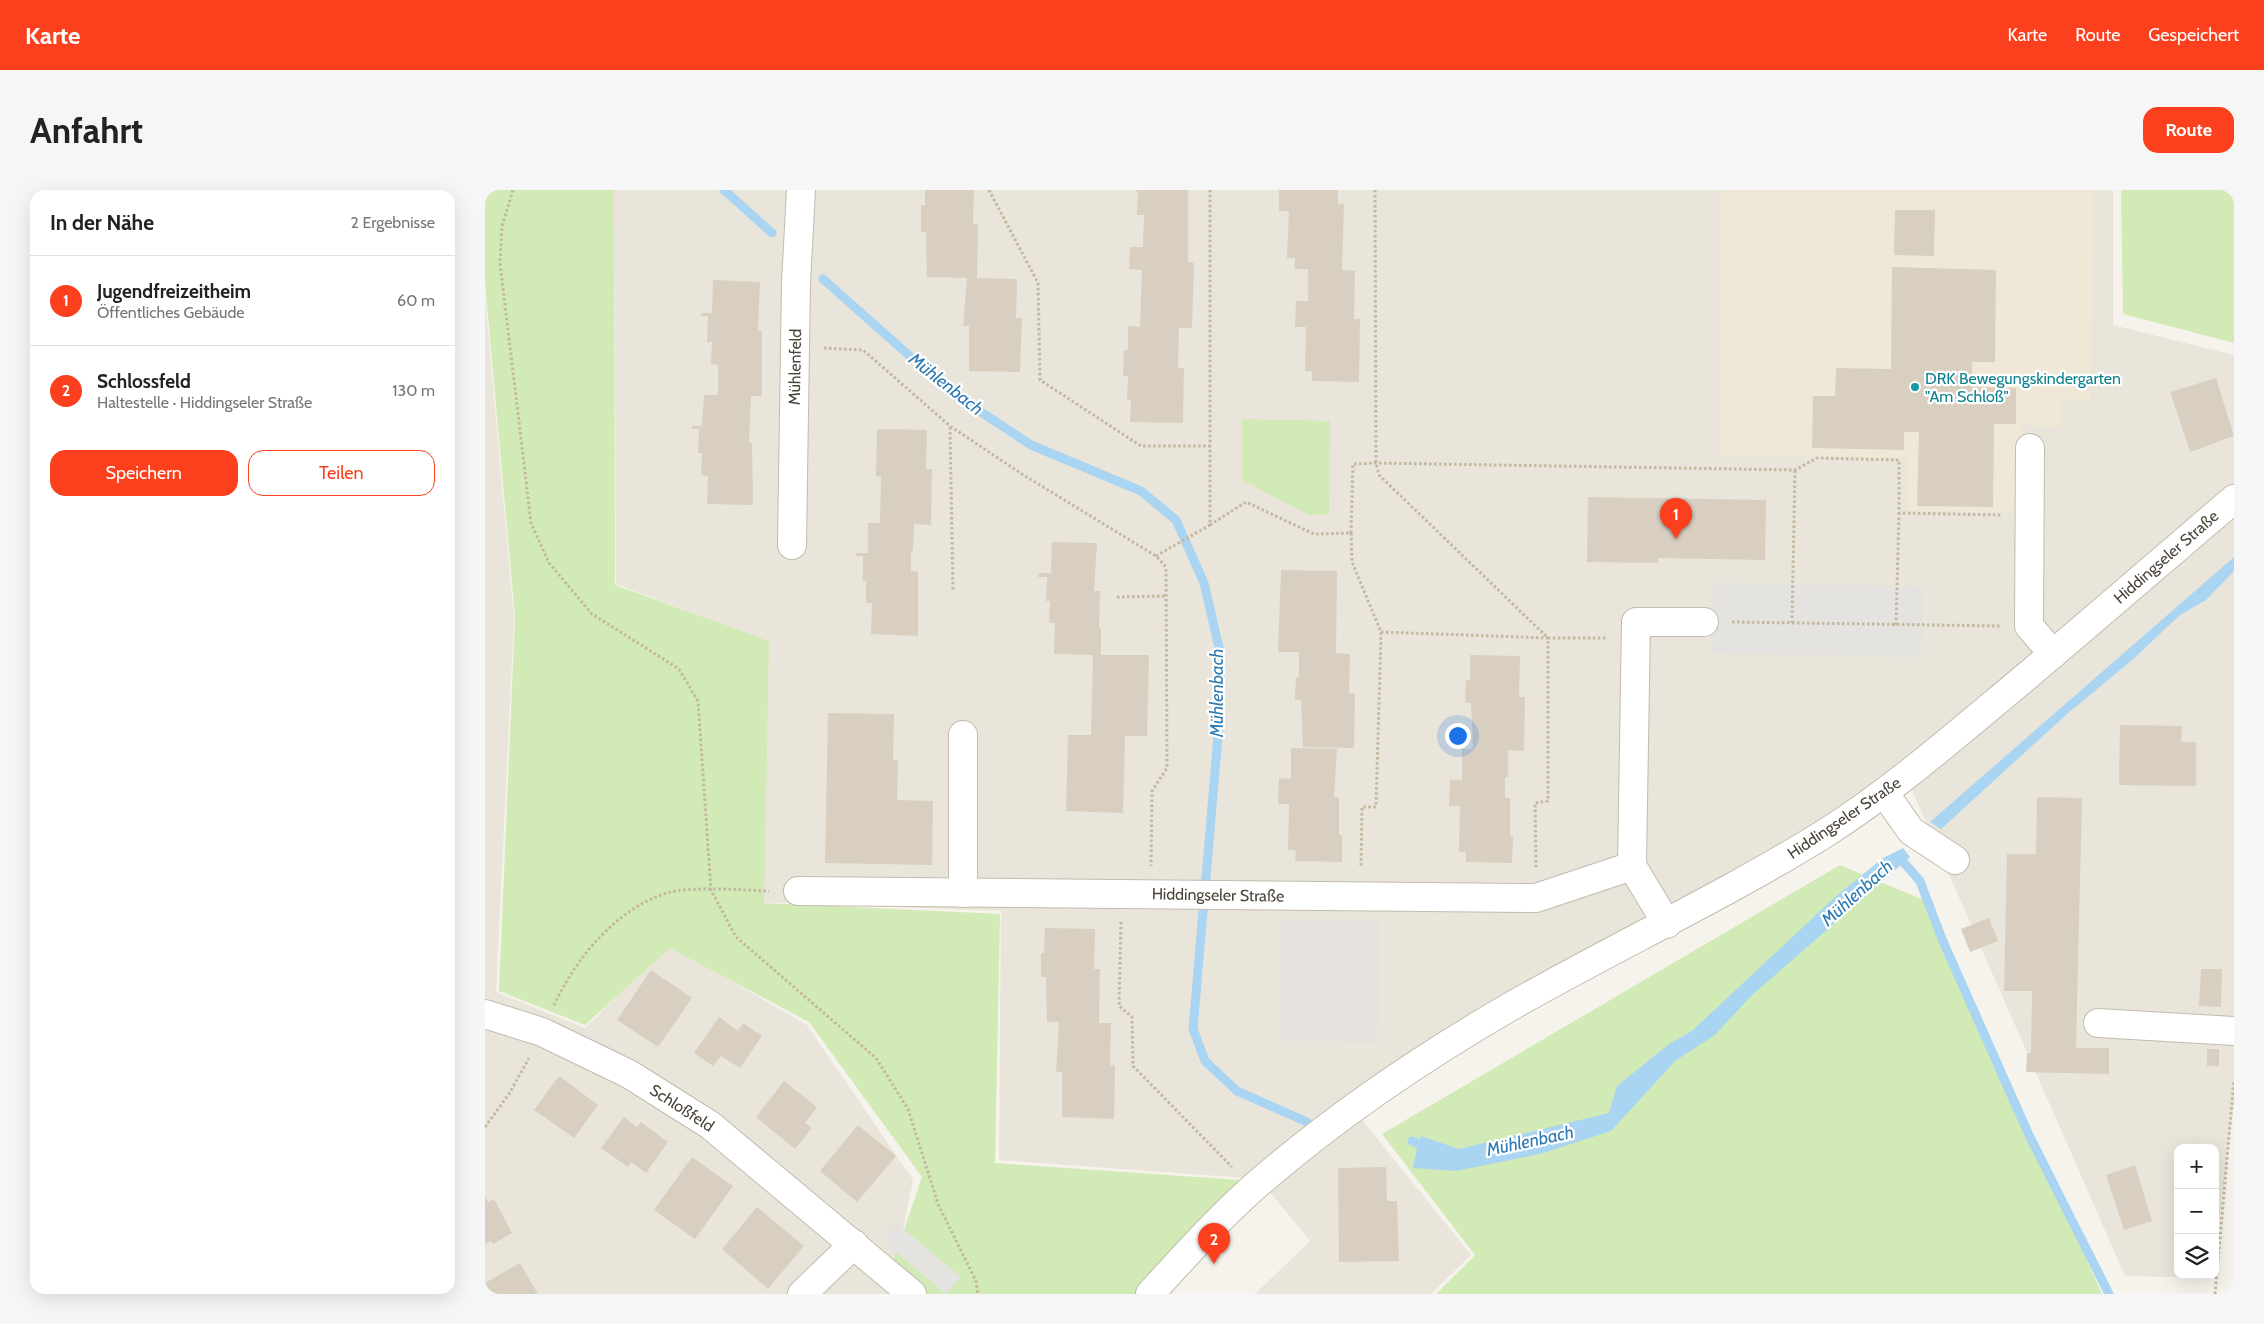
<!DOCTYPE html>
<html lang="de">
<meta charset="utf-8">
<style>
:root{--surface:#fff;--page:#f6f6f6;--text:#222;--muted:#767676;--line:#e0e0e0;--accent:#fc3f1d}
body{margin:0;font-family:Cabin,sans-serif;background:var(--page);color:var(--text)}
.controls{position:absolute;right:15px;bottom:15px;display:grid;overflow:hidden;border-radius:10px;box-shadow:0 5px 20px #0002}
.controls button{width:45px;height:45px;display:grid;place-items:center;padding:0;border:0;border-bottom:1px solid var(--line);background:var(--surface);color:var(--text);font:25px sans-serif}
.you{position:absolute;left:972px;top:545px;width:18px;height:18px;margin:-12px;border:4px solid #fff;border-radius:50%;background:#1a73e8;box-shadow:0 0 0 8px #1a73e833}
.badge{display:grid;place-items:center;width:32px;height:32px;border-radius:50%;background:var(--accent);color:#fff;font-size:16px;font-weight:700}
.pin{position:absolute;translate:-50% -41px;filter:drop-shadow(0 1px 2px #0008)}
.pin::after{content:'';position:absolute;top:26px;width:18px;height:15px;background:inherit;clip-path:polygon(0 0,100% 0,50% 100%)}
.list{margin:0;padding:0;list-style:none}
h2{display:flex;justify-content:space-between;align-items:center;height:65px;margin:0;padding:0 20px;font-size:21px}
h2 small{font-size:16px;font-weight:400;color:var(--muted)}
.list li{display:grid;grid-template-columns:32px 1fr auto;gap:15px;align-items:center;box-sizing:border-box;height:90px;padding:0 20px;border-top:1px solid var(--line)}
.list b{display:block;font-size:19px;white-space:nowrap}
.list p{margin:0;font-size:16px;white-space:nowrap;color:var(--muted)}
.list em{font-size:16px;font-style:normal;color:var(--muted)}
.actions{display:flex;gap:10px;padding:15px 20px}
.actions a{flex:1;padding:11px 0;border:1px solid var(--accent);border-radius:15px;text-align:center;font-size:18px;color:var(--accent)}
.actions .main{background:var(--accent);color:#fff}
.icon{flex:none;width:28px;height:28px;fill:none;stroke:currentColor;stroke-width:2;stroke-linecap:round;stroke-linejoin:round}
.map{position:relative;flex:none;width:1749px;height:1104px;overflow:hidden;border-radius:15px}
header{display:flex;align-items:center;gap:30px;box-sizing:border-box;height:70px;padding:0 25px;background:var(--accent);color:#fff}
header strong{font-size:24px}
nav{display:flex;gap:28px;margin-inline-start:auto;font-size:18px}
.intro{display:flex;align-items:center;justify-content:space-between;box-sizing:border-box;height:120px;padding:0 30px}
h1{margin:0;font-size:35px}
.button{padding:12px 22px;border-radius:15px;background:var(--accent);color:#fff;font-size:18px;font-weight:700}
main{display:flex;gap:30px;padding:0 30px}
aside{flex:1;background:var(--surface);border-radius:15px;box-shadow:0 5px 20px #0002}
.map>svg:first-child{display:block}
.residential{fill:#eae5da}
.industrial{fill:#e6e2dd}
.education{fill:#efe8d6}
.green{fill:#d2eab5}
.parking{fill:#e5e3e0}
.water{fill:#a9d4f2}
.lines{fill:none;stroke-linecap:round;stroke-linejoin:round}
.stream{stroke:#a9d4f2;stroke-width:9}
.building{fill:#d8cfc1}
.minor-casing{stroke:#c2bbae;stroke-width:30}
.path{stroke:#c4b79f;stroke-width:3;stroke-dasharray:2.5 2.5;stroke-linecap:butt}
.minor{stroke:#fff;stroke-width:28}
.culture-dot{fill:#0f9aa8;stroke:#fff;stroke-width:2}
.labels{text-anchor:middle;dominant-baseline:central;stroke-width:4.5;stroke-linejoin:round;paint-order:stroke}
.street-label{font-size:16px;fill:#4b4439;stroke:#fff}
.culture-label{font-size:16px;fill:#0d838f;stroke:#fff;text-anchor:start}
.water-label{font-size:18px;font-style:italic;fill:#2e7ab2;stroke:#fff}
</style>
<header>
<strong>Karte</strong>
<nav><a>Karte</a><a>Route</a><a>Gespeichert</a></nav>
</header>
<div class="intro"><h1>Anfahrt</h1><a class="button">Route</a></div>
<main>
<aside>
<h2>In der Nähe<small>2 Ergebnisse</small></h2>
<ul class="list">
<li><span class="badge">1</span><div><b>Jugendfreizeitheim</b><p>Öffentliches Gebäude</p></div><em>60 m</em></li>
<li><span class="badge">2</span><div><b>Schlossfeld</b><p>Haltestelle · Hiddingseler Straße</p></div><em>130 m</em></li>
</ul>
<div class="actions"><a class="main">Speichern</a><a>Teilen</a></div>
</aside>
<div class="map">
<svg width="1749" height="1104" viewBox="0 0 1749 1104">
<rect width="100%" height="100%" fill="#f6f3ec"/>
<g class="residential">
<path d="M129,0H1628V135L1749,165V912L1730,1067V958H1693V1085H1728V1088L1640,1086L1416,575L1329,644L866,916L986,1065L946,1104H770L825,1051L774,989L514,970L516,721L277,712L283,452L131,394Z"/>
<path d="M0,107L29,429L11,802L100,838L184,755L322,835L428,990L410,1081L437,1104H0Z"/>
</g>
<path class="industrial" d="M795,730L895,731L893,853L794,852Z"/>
<path class="education" d="M1236,0H1608L1605,210H1576V237L1537,235L1536,322L1421,321L1422,268L1235,265Z"/>
<g class="green">
<path d="M0,0H129L130,395L284,451L279,713L515,724L510,973L770,991L655,1104H429L404,1084L437,987L324,832L185,758L100,835L14,801L30,427L0,93Z"/>
<path d="M1636,0H1749V153L1638,124Z"/>
<path d="M757,229L845,231L844,325H824L757,290Z"/>
<path d="M1355,675L1441,711L1617,1104H951L990,1065L897,944Z"/>
</g>
<g class="parking">
<path d="M1228,393L1438,397L1437,467L1227,463Z"/>
<path d="M89,838L134,860L131,866L86,843Z"/>
<path d="M411,1033L476,1087L461,1104L396,1050Z"/>
</g>
<g class="water">
<path d="M1749,367V381L1721,410L1695,425L1646,471L1582,524L1456,639L1445,632Z"/>
<path d="M1418,658L1425,667L1266,806L1230,845L1190,871L1126,941L1055,964L971,981L928,978L932,958L936,946L974,959L1124,923L1132,896L1184,854L1207,841L1350,707L1398,668Z"/>
</g>
<g class="lines">
<g class="stream">
<path d="M239,0L287,43"/>
<path d="M338,89L464,201L546,255L656,301L691,330L719,393L735,462V523L708,839L720,871L752,901L822,932"/>
<path d="M1411,668L1413,666L1435,691L1457,749L1544,945L1624,1104"/>
<path d="M927,951L943,958"/>
</g>
</g>
<g class="building">
<path d="M440,0H489L488,34H493L492,88L532,89L531,128H537L535,182L484,181V136H478L482,88L442,87L441,42H436V15H440Z"/>
<path d="M650,0H703V72L709,73L707,138H694L693,178H699L698,233L645,232L646,210H642L643,186H638L639,160H643V136L655,137L657,80L644,79L645,57H658L659,25H652L653,2Z"/>
<path d="M794,0H853V14H859L857,80L870,81L869,129H875L874,192L827,191V181H820L821,137H810L811,111H823V79H810V68H802L804,21H794Z"/>
<path d="M1410,20H1450L1449,66L1409,65Z"/>
<path d="M1407,77L1511,80L1510,172H1487V197L1531,198V234H1509L1508,317L1432,316L1434,242H1419V260L1327,258L1328,206H1350L1351,178L1406,179Z"/>
<path d="M228,90L275,92L273,141H277V206H266L264,253H267L268,315L222,314L223,286L216,285L217,263H213L214,239H207V236H217L219,205H233V175L226,174L227,152H222L223,126H216V123H227Z"/>
<path d="M1731,188L1749,246L1705,262L1685,202Z"/>
<path d="M392,239L442,240L441,279H447L446,335L429,334L428,361H426V381L433,382V446L386,444L387,413H381V391H378V366H371V363H383V333H395L396,287L391,286Z"/>
<path d="M1103,307L1281,310L1280,370L1173,368V373L1102,372Z"/>
<path d="M567,352L612,353L609,401H615L614,438H616V465H664L662,546H640L638,623L581,621L583,545H606L608,465L569,464L570,433H564L565,411H561L562,387H553L554,383H566Z"/>
<path d="M796,380L852,381L851,463L865,464L864,503L870,504L869,558L818,557L816,510H810L811,487H814V462H793Z"/>
<path d="M985,465L1035,466L1034,507H1040L1039,561L1023,560V587H1020V608H1025V646H1028L1027,673L981,672V662H974L975,616H964L965,590H977V559H988L986,513H980L981,490H985Z"/>
<path d="M343,523L409,524L408,570H413L412,610L448,611L447,675L340,673Z"/>
<path d="M1635,535L1697,536L1696,552H1711V596L1634,595Z"/>
<path d="M806,558L852,559L849,607H854V645H857V672L810,671L811,660H803L804,614H793L794,588L806,589Z"/>
<path d="M1552,607L1597,608L1591,858H1624V884L1541,882L1542,863H1546L1547,801H1519L1522,664H1551Z"/>
<path d="M1504,728L1513,751L1485,762L1476,739Z"/>
<path d="M560,738L610,739L609,779H615L614,833H626L625,875L630,876L629,929L577,927V882H571L574,832H562L561,787H556V763H559Z"/>
<path d="M1716,779H1737L1736,817L1714,816Z"/>
<path d="M166,780L207,808L173,857L132,830Z"/>
<path d="M234,827L253,841L258,833L277,846L255,878L236,866L228,876L209,863Z"/>
<rect x="1722" y="859" width="12" height="17"/>
<path d="M74,886L113,915L89,948L49,920Z"/>
<path d="M299,891L332,917L320,933L327,938L310,959L271,927Z"/>
<path d="M139,927L152,937L156,932L183,952L161,983L146,972L143,977L116,958Z"/>
<path d="M373,935L411,966L372,1012L335,981Z"/>
<path d="M207,967L248,996L210,1049L169,1020Z"/>
<path d="M1650,975L1667,1031L1639,1040L1621,985Z"/>
<path d="M901,977L902,1011H912L914,1071L854,1072L853,978Z"/>
<path d="M0,1006L3,1012L9,1009L27,1043L8,1054L6,1051L0,1054Z"/>
<path d="M272,1017L319,1056L283,1099L237,1059Z"/>
<path d="M35,1073L53,1104H0V1093Z"/>
</g>
<g class="lines">
<defs>
<g id="minor">
<path d="M1545,258L1544,436L1568,464"/>
<path d="M307,355L311,92L316,0"/>
<path d="M478,545V703"/>
<path d="M1400,604L1426,641L1470,670"/>
<path d="M1147,676L1151,432H1219"/>
<path d="M313,701L1051,708L1147,676L1182,734"/>
<path d="M0,824L57,842L144,884L225,935L427,1104"/>
<path d="M1613,833L1749,841"/>
<path d="M317,1104L369,1054"/>
<path d="M665,1104C698,1068 732,1030 769,997C849,927 938,867 1030,814C1132,756 1239,706 1339,644C1399,606 1452,561 1506,516C1588,448 1668,378 1749,309"/>
</g>
</defs>
<use href="#minor" class="minor-casing"/>
<g class="path">
<path d="M28,0L17,36L15,73L46,333L64,373L107,424L194,479L213,511L226,700L251,747L391,868L423,919L453,1014L491,1091L493,1104"/>
<path d="M504,0L553,93L555,190L656,256H725"/>
<path d="M890,0L891,273L894,285L1063,448H1122"/>
<path d="M339,158L378,160L465,236L540,286L671,366L681,377L682,578L667,601L666,676"/>
<path d="M465,237L468,402"/>
<path d="M725,335L761,312L829,344L866,343L868,274L891,273L1310,280L1332,268L1414,270V323L1516,325"/>
<path d="M866,343L867,372L896,442L891,617H877L876,677"/>
<path d="M671,366L725,335V0"/>
<path d="M632,407L681,406"/>
<path d="M1247,432L1516,436"/>
<path d="M1307,433L1310,280"/>
<path d="M1411,435L1414,323"/>
<path d="M896,442L1063,448V611L1050,613L1051,677"/>
<path d="M636,732L634,816L647,827L648,876L747,977"/>
<path d="M69,815C91,768 131,719 182,703C205,696 258,700 284,701"/>
<path d="M0,937L24,904L44,868"/>
<path d="M1730,1104L1749,890"/>
</g>
<use href="#minor" class="minor"/>
</g>
<circle class="culture-dot" cx="1430" cy="197" r="5"/>
<g class="labels">
<g class="street-label">
<text transform="translate(310 177) rotate(-89)">Mühlenfeld</text>
<text transform="translate(1681 367) rotate(-41)">Hiddingseler Straße</text>
<text transform="translate(1359 628) rotate(-34)">Hiddingseler Straße</text>
<text transform="translate(733 705) rotate(1)">Hiddingseler Straße</text>
<text transform="translate(197 918) rotate(33)">Schloßfeld</text>
</g>
<g class="culture-label">
<text x="1440" y="188">DRK Bewegungskindergarten<tspan x="1440" dy="18">"Am Schloß"</tspan></text>
</g>
<g class="water-label">
<text transform="translate(461 194) rotate(38)">Mühlenbach</text>
<text transform="translate(732 503) rotate(-90)">Mühlenbach</text>
<text transform="translate(1372 703) rotate(-42)">Mühlenbach</text>
<text transform="translate(1045 951) rotate(-12)">Mühlenbach</text>
</g>
</g>
</svg>
<div class="controls">
<button>+</button>
<button>−</button>
<button><svg class="icon" aria-label="layers" viewBox="0 0 24 24"><path d="M12 4l9 5-9 5-9-5zM3 14l9 5 9-5"/></svg></button>
</div>
<div class="you"></div>
<div class="pin badge" style="left:1191px;top:349px">1</div>
<div class="pin badge" style="left:729px;top:1074px">2</div>
</div>
</main>
